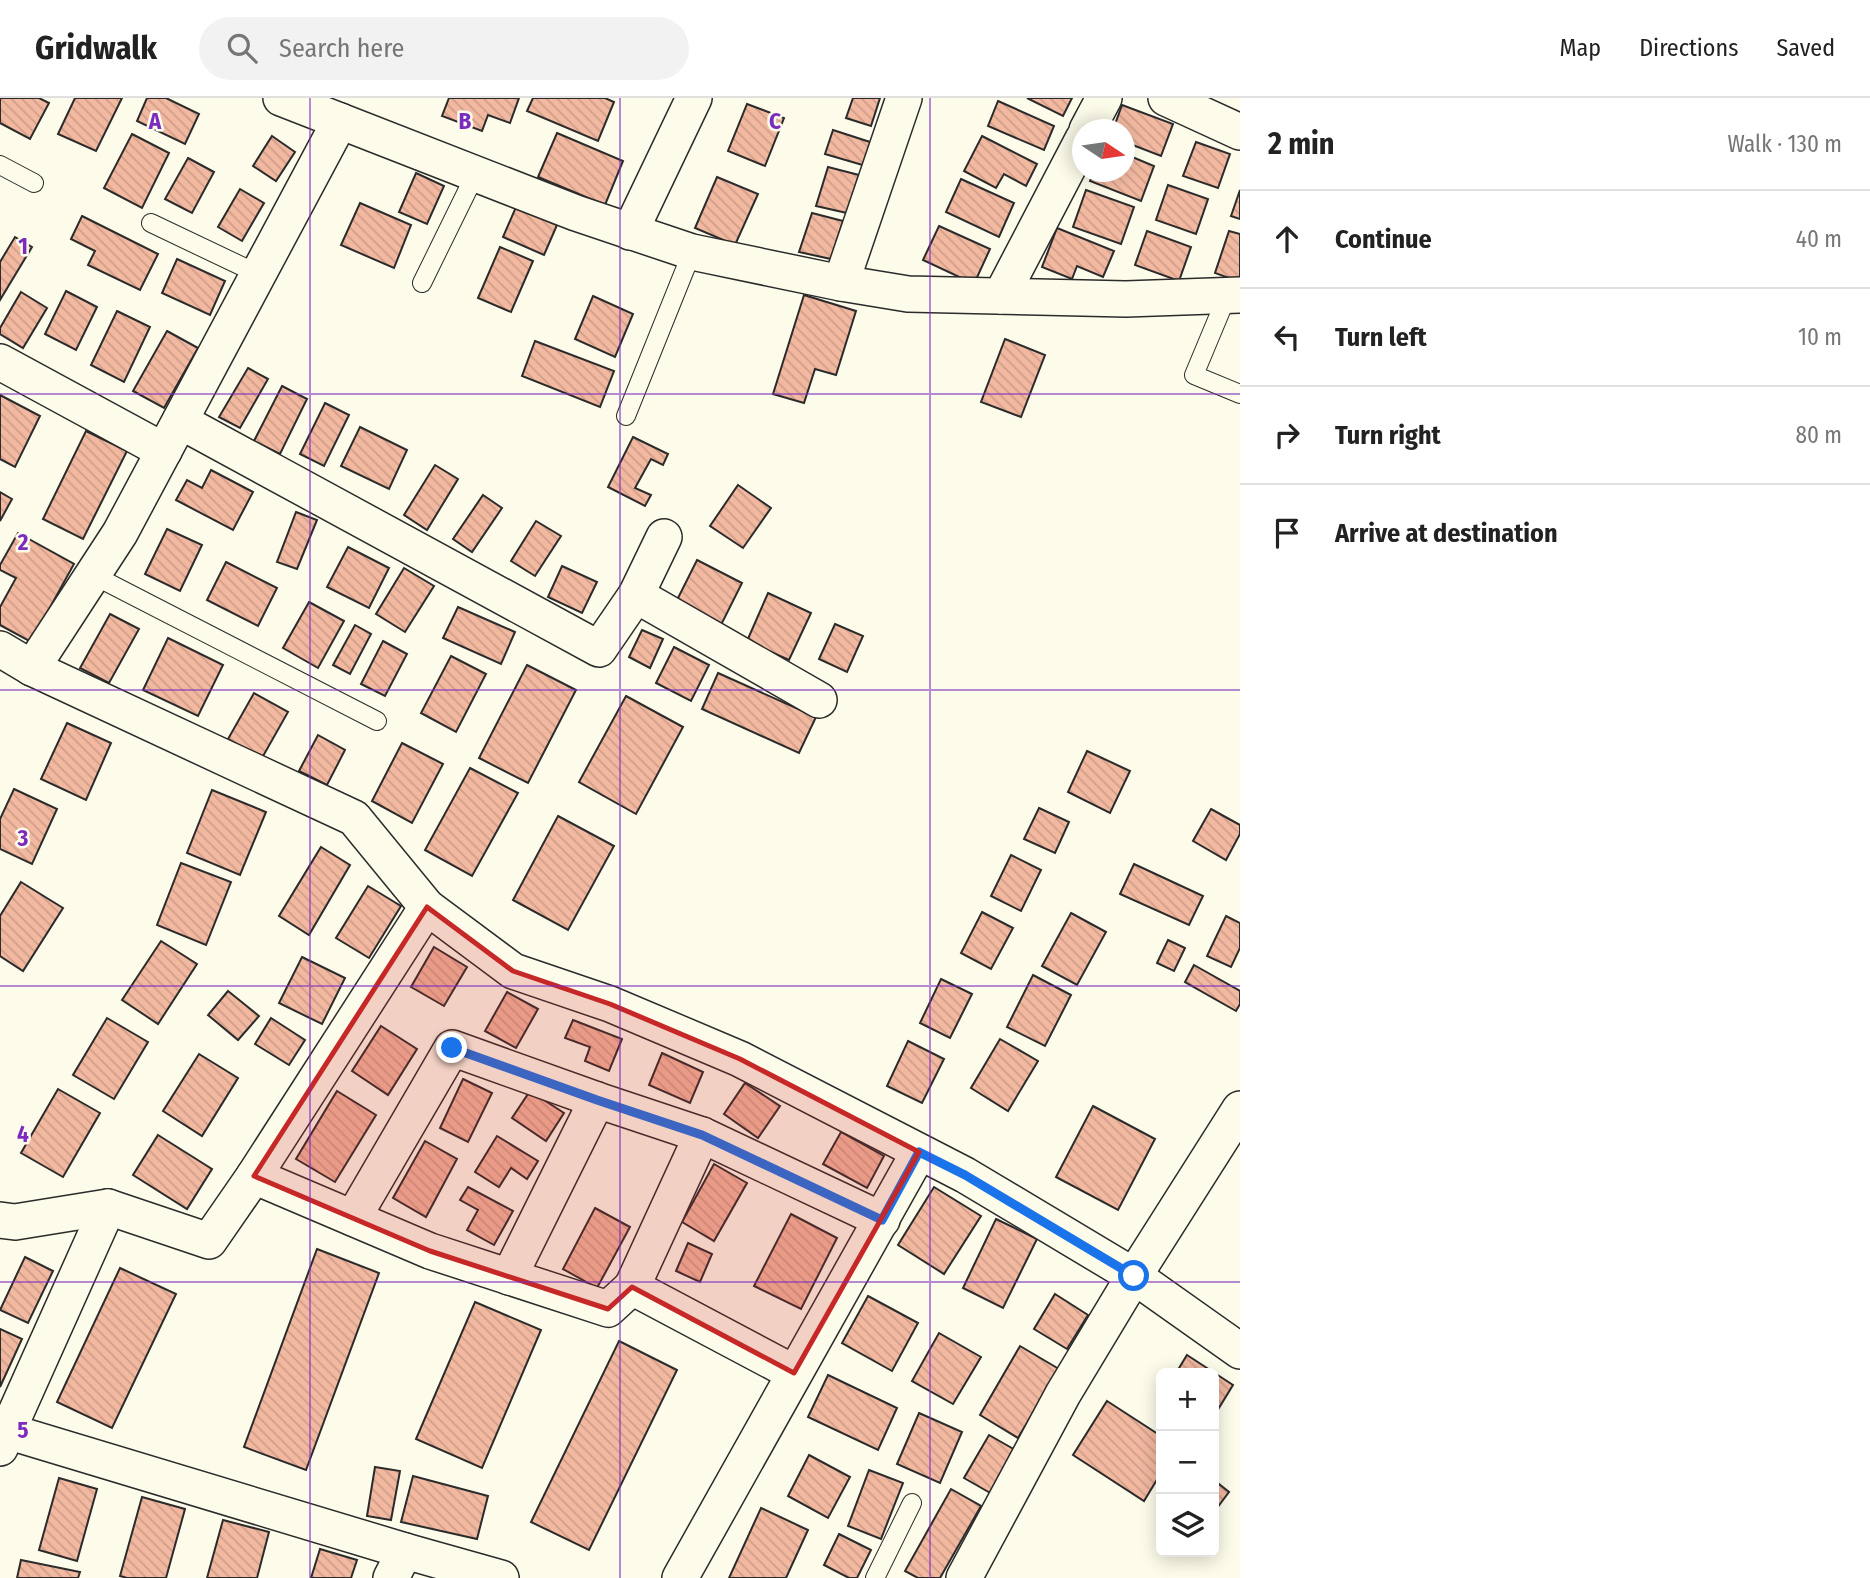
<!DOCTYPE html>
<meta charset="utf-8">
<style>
:root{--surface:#fff;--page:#f2f2f2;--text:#222;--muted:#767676;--line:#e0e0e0}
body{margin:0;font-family:"Fira Sans Condensed",sans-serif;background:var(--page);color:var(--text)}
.controls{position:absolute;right:21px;bottom:21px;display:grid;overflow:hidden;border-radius:10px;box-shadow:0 4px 18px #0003}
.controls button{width:63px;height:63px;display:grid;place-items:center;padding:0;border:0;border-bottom:2px solid var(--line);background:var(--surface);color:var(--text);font:35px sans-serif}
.compass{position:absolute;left:1072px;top:21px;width:63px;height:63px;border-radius:50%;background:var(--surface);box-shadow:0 4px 18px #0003;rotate:103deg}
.stop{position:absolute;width:21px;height:21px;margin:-16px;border:5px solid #1a73e8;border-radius:50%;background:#fff}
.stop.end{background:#1a73e8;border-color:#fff;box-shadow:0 2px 7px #0008}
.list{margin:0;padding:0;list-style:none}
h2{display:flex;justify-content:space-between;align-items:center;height:91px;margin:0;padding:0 28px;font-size:30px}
h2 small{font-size:23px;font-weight:400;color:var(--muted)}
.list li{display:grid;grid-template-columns:46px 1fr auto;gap:21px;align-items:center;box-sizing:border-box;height:98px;padding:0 28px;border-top:2px solid var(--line)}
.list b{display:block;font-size:26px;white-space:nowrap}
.list em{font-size:23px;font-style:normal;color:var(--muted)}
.icon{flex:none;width:38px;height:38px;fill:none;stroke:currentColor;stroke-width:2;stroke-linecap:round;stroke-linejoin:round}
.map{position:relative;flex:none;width:1240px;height:1480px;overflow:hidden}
header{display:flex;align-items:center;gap:42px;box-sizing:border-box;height:98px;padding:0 35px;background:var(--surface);border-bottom:2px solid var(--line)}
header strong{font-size:33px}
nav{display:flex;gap:38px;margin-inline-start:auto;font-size:24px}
.search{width:490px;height:63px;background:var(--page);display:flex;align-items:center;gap:18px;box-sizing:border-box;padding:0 24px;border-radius:38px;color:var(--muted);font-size:26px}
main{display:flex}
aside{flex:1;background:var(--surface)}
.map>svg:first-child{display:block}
.building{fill:url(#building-back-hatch);stroke:#2b2b2b;stroke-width:2}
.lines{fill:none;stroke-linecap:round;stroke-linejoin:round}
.service-casing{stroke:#2b2b2b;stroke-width:20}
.minor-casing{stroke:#2b2b2b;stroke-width:38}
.service{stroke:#fdfbea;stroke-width:18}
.minor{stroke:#fdfbea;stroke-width:35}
.route{stroke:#1a73e8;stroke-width:9}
.marked{fill:#c62828;fill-opacity:0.2;stroke:#c62828;stroke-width:5;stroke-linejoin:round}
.grid{fill:none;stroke:#7b2cbf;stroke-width:2;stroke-opacity:0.55}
.grid-label{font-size:23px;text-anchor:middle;font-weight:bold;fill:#7b2cbf;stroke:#fdfbea;stroke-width:5;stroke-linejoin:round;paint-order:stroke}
</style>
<header>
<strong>Gridwalk</strong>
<div class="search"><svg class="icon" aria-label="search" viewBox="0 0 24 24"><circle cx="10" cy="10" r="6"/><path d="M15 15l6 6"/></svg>Search here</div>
<nav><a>Map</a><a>Directions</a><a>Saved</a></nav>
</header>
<main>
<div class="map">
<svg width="1240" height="1480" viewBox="0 0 1240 1480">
<defs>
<pattern id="building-back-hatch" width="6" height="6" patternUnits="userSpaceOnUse" patternTransform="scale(1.75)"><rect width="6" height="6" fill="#f2b8a0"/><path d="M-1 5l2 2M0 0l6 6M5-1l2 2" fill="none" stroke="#d09e8a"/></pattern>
</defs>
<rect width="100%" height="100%" fill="#fdfbea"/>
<g class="building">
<path d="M0,0H39L49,5L30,41L0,25Z"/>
<path d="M75,0H122L96,53L58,36Z"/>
<path d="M147,0H166L199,16L185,46L137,23Z"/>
<path d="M449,0H519L510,25L488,17L482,33L442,18Z"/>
<path d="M533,0H605L614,4L598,43L527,13Z"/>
<path d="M853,0H880L871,28L846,20Z"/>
<path d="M1027,0H1072L1063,18Z"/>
<path d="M998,3L1054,28L1044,52L988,28Z"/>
<path d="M747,6L784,20L765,68L728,53Z"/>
<path d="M1122,7L1173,26L1161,58L1125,44V32H1113Z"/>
<path d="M833,32L873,45L866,68L825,56Z"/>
<path d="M557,35L623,63L605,107L538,79Z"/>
<path d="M132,36L169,55L142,110L104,90Z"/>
<path d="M272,38L295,54L276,83L253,68Z"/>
<path d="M982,38L1037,66L1026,88L1004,76L996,90L964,73Z"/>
<path d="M1196,44L1230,56L1218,90L1183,78Z"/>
<path d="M1125,56L1154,68L1141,103L1090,83L1094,74H1125Z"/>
<path d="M188,60L214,74L192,115L165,101Z"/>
<path d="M828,69L859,77L847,115L816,108Z"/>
<path d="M416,75L444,88L427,126L399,114Z"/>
<path d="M717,79L758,96L735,147L695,130Z"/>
<path d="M961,81L1014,105L999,139L946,114Z"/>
<path d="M1168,87L1208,101L1196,136L1156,122Z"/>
<path d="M240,91L264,105L242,143L218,129Z"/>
<path d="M1086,92L1134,109L1121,146L1073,129Z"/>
<path d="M1240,92V121L1231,118Z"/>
<path d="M360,105L411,127L394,170L341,147Z"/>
<path d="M516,109L557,127L544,157L503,139Z"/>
<path d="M812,115L843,123L831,161L799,154Z"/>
<path d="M82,118L158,156L140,192L88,167L95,153L71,141Z"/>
<path d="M939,128L990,151L974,186L923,162Z"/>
<path d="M1057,130L1114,153L1103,179L1077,168L1072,181L1042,169Z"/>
<path d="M1147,133L1191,149L1179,183L1135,167Z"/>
<path d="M1229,133L1240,136V184L1215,175Z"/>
<path d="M15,139L32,149L0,202V164Z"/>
<path d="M500,149L533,163L511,214L478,200Z"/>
<path d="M177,161L225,183L210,217L162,195Z"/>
<path d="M66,193L97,209L76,252L45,236Z"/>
<path d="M21,194L47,210L23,250L0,236V230Z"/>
<path d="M804,197L856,213L836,277L815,271L804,305L773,296Z"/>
<path d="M593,198L633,216L615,259L575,241Z"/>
<path d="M117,213L150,229L124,284L91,267Z"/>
<path d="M167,233L198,250L164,310L133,293Z"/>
<path d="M1005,241L1045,257L1021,319L981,304Z"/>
<path d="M535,243L614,273L600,309L522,278Z"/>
<path d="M248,270L268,281L240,330L219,319Z"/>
<path d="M282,288L307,301L280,356L254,343Z"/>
<path d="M0,297L40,318L15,369L0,361Z"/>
<path d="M325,305L349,317L324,368L300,356Z"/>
<path d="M360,329L407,352L389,391L341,368Z"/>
<path d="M86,333L127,353L83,441L43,421Z"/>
<path d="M633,339L668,356L663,367L651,361L635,390L651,397L645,408L608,389Z"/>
<path d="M435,367L458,381L427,432L404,417Z"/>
<path d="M211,372L253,394L233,432L176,402L187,382L202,390Z"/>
<path d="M738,387L771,410L743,450L710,428Z"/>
<path d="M0,394L12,401L0,423Z"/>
<path d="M483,397L502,410L472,454L453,441Z"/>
<path d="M296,414L317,422L297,471L277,464Z"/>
<path d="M536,423L561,438L535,478L511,463Z"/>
<path d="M167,431L202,447L180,493L145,476Z"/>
<path d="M18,435L74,466L31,544L0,527V509L16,480L0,472V467Z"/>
<path d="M348,449L389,470L369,510L327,489Z"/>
<path d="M697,462L742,485L719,531L674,508Z"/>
<path d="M226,464L277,490L258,528L207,502Z"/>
<path d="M562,468L597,484L582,515L548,499Z"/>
<path d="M404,470L434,488L405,534L376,516Z"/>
<path d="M768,495L811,515L789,562L747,543Z"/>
<path d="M309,504L344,523L318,570L283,550Z"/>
<path d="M458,509L515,534L501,566L443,540Z"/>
<path d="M110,516L139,531L109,585L80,570Z"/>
<path d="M835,526L863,538L847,574L819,561Z"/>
<path d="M355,527L371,536L350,576L333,567Z"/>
<path d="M642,532L663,541L650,570L629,559Z"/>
<path d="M168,540L223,567L198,618L143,592Z"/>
<path d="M383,543L407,556L385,598L361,586Z"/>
<path d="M674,549L709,567L691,603L656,585Z"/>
<path d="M451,558L486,576L456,634L421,615Z"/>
<path d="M527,567L576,592L528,685L479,660Z"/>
<path d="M718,575L816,619L799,655L702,611Z"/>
<path d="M254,595L288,614L262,660L228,641Z"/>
<path d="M626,598L683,629L636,716L579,684Z"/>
<path d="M67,625L111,645L86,702L41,681Z"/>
<path d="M318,637L345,652L327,687L299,673Z"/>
<path d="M402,645L443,666L412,725L372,703Z"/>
<path d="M1087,653L1130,673L1110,715L1068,694Z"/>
<path d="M470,670L518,695L472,778L425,752Z"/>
<path d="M14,691L57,711L32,766L0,751V721Z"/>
<path d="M212,692L266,714L240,777L187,755Z"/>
<path d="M1039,710L1069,724L1055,755L1024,741Z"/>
<path d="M1211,711L1240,727V736L1226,762L1193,743Z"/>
<path d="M558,718L614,748L568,832L513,802Z"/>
<path d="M321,749L350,767L309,837L279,818Z"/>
<path d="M1011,757L1041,772L1021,813L991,798Z"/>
<path d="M181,765L231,784L206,847L157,827Z"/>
<path d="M1134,766L1203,798L1189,827L1120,796Z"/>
<path d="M21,784L63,810L23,873L0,858V818Z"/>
<path d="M368,788L401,808L369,860L336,840Z"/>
<path d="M982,814L1013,830L991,871L961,855Z"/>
<path d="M1071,815L1106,834L1077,887L1042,868Z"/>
<path d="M1226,818L1240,825V850L1231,869L1207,858Z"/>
<path d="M1168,842L1185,850L1174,873L1157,865Z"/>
<path d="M161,843L197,866L158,926L122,902Z"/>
<path d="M434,849L467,869L444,908L411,889Z"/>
<path d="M302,859L345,880L322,926L279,905Z"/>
<path d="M1194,867L1240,893V906L1236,913L1185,884Z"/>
<path d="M1033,877L1071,897L1045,948L1007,929Z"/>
<path d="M941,881L972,896L950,940L920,925Z"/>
<path d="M228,893L259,918L238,942L208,917Z"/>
<path d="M507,894L538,911L516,950L485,933Z"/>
<path d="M107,920L148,944L114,1001L73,977Z"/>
<path d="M271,920L305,942L289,967L255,946Z"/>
<path d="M573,922L622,941L609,973L585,963L590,949L565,940Z"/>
<path d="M381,928L417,951L388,997L352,973Z"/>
<path d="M1000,941L1038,963L1008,1013L971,990Z"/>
<path d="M908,943L944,961L922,1005L887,988Z"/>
<path d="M662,955L703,974L690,1005L649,987Z"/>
<path d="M199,956L238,980L202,1038L163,1013Z"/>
<path d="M463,981L492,995L468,1044L440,1030Z"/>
<path d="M745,985L780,1008L758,1040L724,1016Z"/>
<path d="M58,991L100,1015L63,1079L21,1055Z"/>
<path d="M337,993L376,1017L335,1084L296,1061Z"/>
<path d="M530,993L564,1015L546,1043L512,1020Z"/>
<path d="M1093,1008L1155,1041L1118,1112L1056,1079Z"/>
<path d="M841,1034L884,1058L867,1090L823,1066Z"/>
<path d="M158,1037L212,1071L187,1111L133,1077Z"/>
<path d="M497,1038L538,1063L527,1081L511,1070L499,1089L475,1074Z"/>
<path d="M425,1043L457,1061L426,1119L393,1100Z"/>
<path d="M714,1066L747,1085L714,1143L682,1124Z"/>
<path d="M468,1089L513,1113L494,1147L467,1132L478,1112L460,1102Z"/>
<path d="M934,1089L981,1118L944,1176L898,1147Z"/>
<path d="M595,1110L630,1129L597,1190L563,1171Z"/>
<path d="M791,1116L837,1140L801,1211L754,1188Z"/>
<path d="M996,1121L1037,1141L1003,1210L963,1190Z"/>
<path d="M688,1145L712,1156L700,1184L676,1173Z"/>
<path d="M317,1151L379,1175L306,1372L244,1349Z"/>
<path d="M25,1159L53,1173L28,1225L0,1212Z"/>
<path d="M120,1170L176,1196L112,1330L57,1304Z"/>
<path d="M1055,1196L1088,1217L1067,1251L1034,1231Z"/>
<path d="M868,1198L918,1225L892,1273L842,1245Z"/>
<path d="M475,1204L541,1232L482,1370L416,1341Z"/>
<path d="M0,1231L22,1241L0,1289Z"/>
<path d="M939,1235L981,1259L953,1306L912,1283Z"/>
<path d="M619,1243L677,1272L589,1452L531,1424Z"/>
<path d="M1020,1248L1059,1271L1018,1340L980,1317Z"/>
<path d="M1187,1257L1233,1287L1214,1318V1275H1176Z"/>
<path d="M828,1277L897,1310L878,1352L808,1319Z"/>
<path d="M1107,1303L1161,1338V1375L1144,1403L1073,1357Z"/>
<path d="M919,1315L962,1334L940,1385L897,1366Z"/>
<path d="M989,1337L1017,1353L992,1396L964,1380Z"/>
<path d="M809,1357L850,1379L828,1420L788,1398Z"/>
<path d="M375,1369L400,1373L391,1422L367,1418Z"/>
<path d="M869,1372L903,1385L881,1441L848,1428Z"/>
<path d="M413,1378L488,1398L477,1441L401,1424Z"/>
<path d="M59,1380L97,1391L77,1463L39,1452Z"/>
<path d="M1214,1382L1229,1394L1214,1414Z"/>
<path d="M951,1391L981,1408L940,1480H918L905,1473Z"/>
<path d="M142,1399L185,1411L166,1480H127L120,1478Z"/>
<path d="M761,1410L808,1432L786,1480H729Z"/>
<path d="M223,1422L269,1434L257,1480H207Z"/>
<path d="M839,1436L871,1452L857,1480H849L824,1467Z"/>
<path d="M320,1451L357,1462L351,1480H311Z"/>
<path d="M21,1462L80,1474L78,1480H17Z"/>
</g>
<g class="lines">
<defs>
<g id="service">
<path d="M0,67L34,85"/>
<path d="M151,125L258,176"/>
<path d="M422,185L476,75"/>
<path d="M1227,198L1194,277L1240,296"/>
<path d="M626,318L692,154"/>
<path d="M93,477L377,623"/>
<path d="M875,1480L912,1405"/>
</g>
<g id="minor">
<path d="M1166,0L1240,34"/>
<path d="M340,23L576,115L692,154L841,185L908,196L1126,201L1240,197"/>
<path d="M1087,32L1104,0"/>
<path d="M630,134L694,0"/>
<path d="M841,185L904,0"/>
<path d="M1001,198L1083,41"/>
<path d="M0,264L164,353"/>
<path d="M180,323L599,551L636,497L819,602"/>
<path d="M636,497L664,439"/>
<path d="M0,551L32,570L354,720L427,809L513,873L610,906L740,961L965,1077L1134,1178L1240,1253"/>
<path d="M32,570L120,435L340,23L281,0"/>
<path d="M254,1078L427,809"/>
<path d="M353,1120L452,950L597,1002L702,1037L882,1122"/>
<path d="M0,1122L15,1124L108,1109L209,1143L254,1078L430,1153L608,1211L632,1189L794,1275"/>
<path d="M509,1179L597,1002"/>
<path d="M632,1189L702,1037"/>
<path d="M7,1333L405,1453L391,1480"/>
<path d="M0,1350L108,1109"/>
<path d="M405,1453L501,1480"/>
<path d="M680,1480L919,1054"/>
<path d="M964,1480L1063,1296L1134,1178L1240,1011"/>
</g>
</defs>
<use href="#service" class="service-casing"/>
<use href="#minor" class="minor-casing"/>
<use href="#service" class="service"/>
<use href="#minor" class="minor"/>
</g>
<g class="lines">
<path class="route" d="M452,950L597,1002L702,1037L882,1122L919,1054L965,1077L1134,1178"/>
</g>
<path class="marked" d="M427,809L513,873L610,906L740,961L919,1054L794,1275L632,1189L608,1211L430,1153L254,1078Z"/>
<path class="grid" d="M310,0V1480M620,0V1480M930,0V1480M0,296H1240M0,592H1240M0,888H1240M0,1184H1240"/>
<g class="grid-label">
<text x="155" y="31">A</text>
<text x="465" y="31">B</text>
<text x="775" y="31">C</text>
<text x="23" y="156">1</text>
<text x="23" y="452">2</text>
<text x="23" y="748">3</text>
<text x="23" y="1044">4</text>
<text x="23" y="1340">5</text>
</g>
</svg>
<div class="controls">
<button>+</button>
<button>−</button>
<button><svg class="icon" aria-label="layers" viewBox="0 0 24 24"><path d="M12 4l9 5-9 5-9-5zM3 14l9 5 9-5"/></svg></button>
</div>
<svg class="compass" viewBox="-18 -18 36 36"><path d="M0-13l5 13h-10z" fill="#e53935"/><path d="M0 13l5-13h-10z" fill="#767676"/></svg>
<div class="stop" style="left:1134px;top:1178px"></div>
<div class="stop end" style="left:452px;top:950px"></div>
</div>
<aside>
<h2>2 min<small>Walk · 130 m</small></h2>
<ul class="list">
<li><svg class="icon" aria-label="ahead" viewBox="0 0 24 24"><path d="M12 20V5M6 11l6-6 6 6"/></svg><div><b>Continue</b></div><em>40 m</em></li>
<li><svg class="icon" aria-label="left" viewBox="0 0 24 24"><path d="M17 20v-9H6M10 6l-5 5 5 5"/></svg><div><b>Turn left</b></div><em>10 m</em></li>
<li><svg class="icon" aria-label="right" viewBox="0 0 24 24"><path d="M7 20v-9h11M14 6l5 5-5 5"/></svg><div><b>Turn right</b></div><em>80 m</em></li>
<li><svg class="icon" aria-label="arrive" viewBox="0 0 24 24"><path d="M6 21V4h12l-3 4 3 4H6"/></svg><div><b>Arrive at destination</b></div></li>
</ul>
</aside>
</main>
